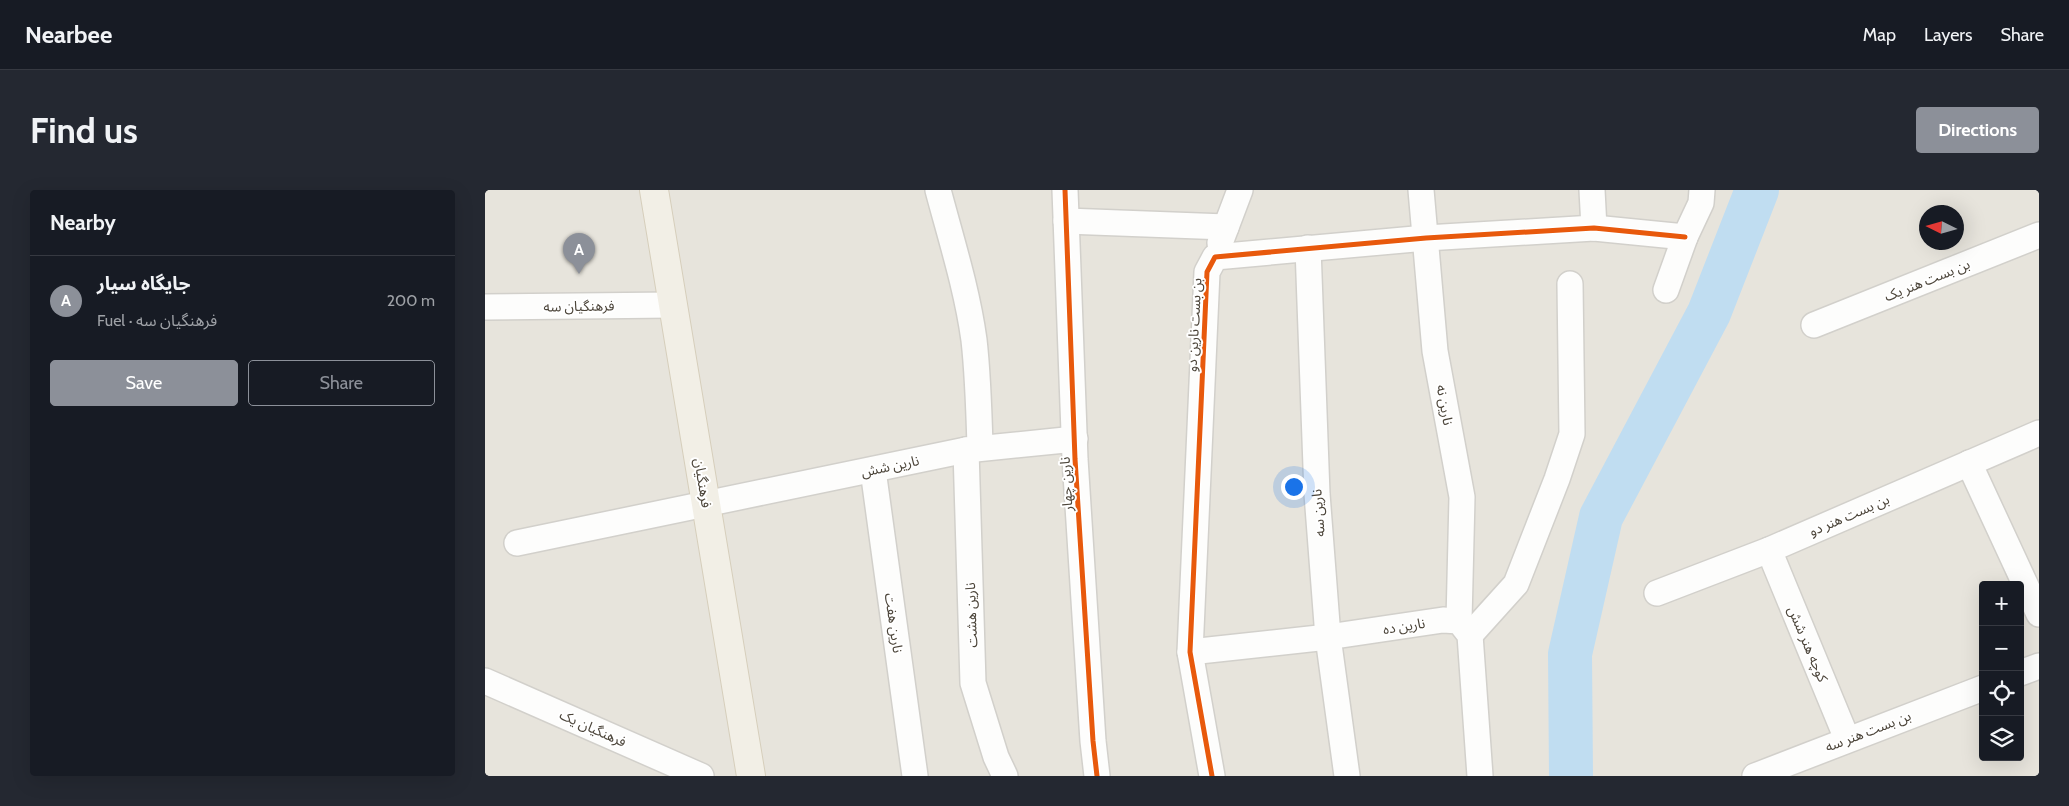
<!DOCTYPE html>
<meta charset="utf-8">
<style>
:root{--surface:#171b24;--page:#242831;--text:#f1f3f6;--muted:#9ea1a6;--line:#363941;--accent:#8c9099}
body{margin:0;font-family:Cabin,"Noto Sans Arabic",sans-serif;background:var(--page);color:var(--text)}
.controls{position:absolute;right:15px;bottom:15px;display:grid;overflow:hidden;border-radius:5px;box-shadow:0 5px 20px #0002}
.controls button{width:45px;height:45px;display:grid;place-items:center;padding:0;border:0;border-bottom:1px solid var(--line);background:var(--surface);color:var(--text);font:25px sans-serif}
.compass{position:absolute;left:1434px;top:15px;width:45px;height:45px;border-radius:50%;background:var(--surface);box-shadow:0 5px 20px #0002;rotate:275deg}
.you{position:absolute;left:808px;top:296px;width:18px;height:18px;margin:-12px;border:4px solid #fff;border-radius:50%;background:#1a73e8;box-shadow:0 0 0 8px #1a73e833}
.badge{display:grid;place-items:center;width:32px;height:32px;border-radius:50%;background:var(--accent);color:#fff;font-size:16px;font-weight:700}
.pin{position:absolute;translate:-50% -41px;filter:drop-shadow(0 1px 2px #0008)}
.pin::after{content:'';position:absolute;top:26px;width:18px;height:15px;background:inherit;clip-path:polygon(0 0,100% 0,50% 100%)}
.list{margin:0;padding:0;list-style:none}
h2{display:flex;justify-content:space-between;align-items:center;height:65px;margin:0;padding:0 20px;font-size:21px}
h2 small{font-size:16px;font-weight:400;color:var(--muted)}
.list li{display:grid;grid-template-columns:32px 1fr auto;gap:15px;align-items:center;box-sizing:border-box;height:90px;padding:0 20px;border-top:1px solid var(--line)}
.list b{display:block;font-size:19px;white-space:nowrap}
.list p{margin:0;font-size:16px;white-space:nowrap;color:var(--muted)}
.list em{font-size:16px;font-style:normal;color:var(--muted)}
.actions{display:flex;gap:10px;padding:15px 20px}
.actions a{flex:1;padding:11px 0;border:1px solid var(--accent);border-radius:5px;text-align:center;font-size:18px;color:var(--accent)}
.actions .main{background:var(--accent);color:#fff}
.icon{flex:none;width:28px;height:28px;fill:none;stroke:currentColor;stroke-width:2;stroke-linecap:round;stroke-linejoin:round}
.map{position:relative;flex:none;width:1554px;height:586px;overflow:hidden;border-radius:5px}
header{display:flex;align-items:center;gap:30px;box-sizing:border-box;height:70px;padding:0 25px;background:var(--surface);border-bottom:1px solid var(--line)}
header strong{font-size:24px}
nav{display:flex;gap:28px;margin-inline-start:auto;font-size:18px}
.intro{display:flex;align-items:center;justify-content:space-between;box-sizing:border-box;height:120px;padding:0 30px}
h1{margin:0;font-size:35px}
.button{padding:12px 22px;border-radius:5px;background:var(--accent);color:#fff;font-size:18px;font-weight:700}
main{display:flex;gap:30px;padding:0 30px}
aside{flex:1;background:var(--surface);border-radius:5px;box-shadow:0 5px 20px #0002}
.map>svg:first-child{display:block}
.residential{fill:#e7e4dc;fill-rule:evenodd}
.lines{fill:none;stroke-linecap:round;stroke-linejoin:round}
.river{stroke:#c0ddf1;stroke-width:44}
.minor-casing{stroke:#d2d0cb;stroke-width:28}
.major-casing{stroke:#d6cebb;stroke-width:30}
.minor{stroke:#fdfdfc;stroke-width:25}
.major{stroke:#f2efe6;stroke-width:28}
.cycleway-casing{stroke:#fff;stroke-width:8}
.cycleway{stroke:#e8590c;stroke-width:5}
.labels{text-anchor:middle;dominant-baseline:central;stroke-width:4;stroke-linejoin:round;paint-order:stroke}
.street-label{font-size:14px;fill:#4b4439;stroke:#fff}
</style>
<header>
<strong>Nearbee</strong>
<nav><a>Map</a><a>Layers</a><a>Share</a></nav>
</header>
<div class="intro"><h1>Find us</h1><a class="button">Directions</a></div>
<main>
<aside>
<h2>Nearby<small></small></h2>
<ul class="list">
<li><span class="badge">A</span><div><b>جایگاه سیار</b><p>Fuel · فرهنگیان سه</p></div><em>200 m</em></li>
</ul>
<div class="actions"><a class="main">Save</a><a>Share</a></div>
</aside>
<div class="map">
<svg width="1554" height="586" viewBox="0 0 1554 586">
<rect width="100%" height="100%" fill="#f4f2ee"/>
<path class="residential" d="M0,0H1554V586H0ZM1442,22H1472V52H1442ZM1498,395H1535V567H1498Z"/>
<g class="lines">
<path class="river" d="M1086,586L1085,464L1116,327L1224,123L1272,0"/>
<defs>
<g id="minor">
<path d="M453,0C466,49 482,99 489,150C493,185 494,221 495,257"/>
<path d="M580,0L590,269L608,551L612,586"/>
<path d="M936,0L950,161L977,307L974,431"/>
<path d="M1107,0L1109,38"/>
<path d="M581,31L741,37"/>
<path d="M735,53L755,0"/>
<path d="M823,58L832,304L843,447L862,586"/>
<path d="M1181,100L1200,47L1216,13L1217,0"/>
<path d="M0,117L188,115"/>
<path d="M1329,135L1554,45"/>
<path d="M481,260L488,493L511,567L520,586"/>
<path d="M1484,273L1554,424"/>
<path d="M388,280L430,586"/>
<path d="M32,353L481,260L590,249"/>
<path d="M1284,360L1362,549"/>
<path d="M1172,403L1284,360L1554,243"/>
<path d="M985,445L1031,394L1072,289L1087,244L1085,94"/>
<path d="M705,462L843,447L958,430L974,431L985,445L995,586"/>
<path d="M1535,483L1554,476"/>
<path d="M0,491L216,586"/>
<path d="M727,586L705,462L722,82L730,67L941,48L1109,38L1200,47"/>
<path d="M1270,586L1498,498"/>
</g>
<path id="major" d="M169,0L266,586"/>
</defs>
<use href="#minor" class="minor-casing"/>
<use href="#major" class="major-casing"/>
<use href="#minor" class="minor"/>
<use href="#major" class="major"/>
<defs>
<g id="cycleway">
<path d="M580,0L590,269L608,551L612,586"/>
<path d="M727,586L705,462L722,82L730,67L941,48L1109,38L1200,47"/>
</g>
</defs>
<use href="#cycleway" class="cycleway-casing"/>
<use href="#cycleway" class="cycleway"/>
</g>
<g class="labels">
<g class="street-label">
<text transform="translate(1442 90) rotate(-22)">بن بست هنر یک</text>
<text transform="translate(94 116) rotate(-1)">فرهنگیان سه</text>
<text transform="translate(709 135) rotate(-87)">بن بست نارین دو</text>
<text transform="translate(960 215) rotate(80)">نارین نه</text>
<text transform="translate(405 276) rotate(-12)">نارین شش</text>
<text transform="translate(218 293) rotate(81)">فرهنگیان</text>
<text transform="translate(581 294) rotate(-93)">نارین چهار</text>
<text transform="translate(833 323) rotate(-94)">نارین سه</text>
<text transform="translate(1364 325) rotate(-23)">بن بست هنر دو</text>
<text transform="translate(486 425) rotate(-92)">نارین هشت</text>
<text transform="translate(409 433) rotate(82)">نارین هفت</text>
<text transform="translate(919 436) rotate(-9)">نارین ده</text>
<text transform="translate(1323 454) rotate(67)">کوچه هنر شش</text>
<text transform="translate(108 538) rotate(24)">فرهنگیان یک</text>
<text transform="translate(1383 541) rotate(-21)">بن بست هنر سه</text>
</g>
</g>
</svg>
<div class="controls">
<button>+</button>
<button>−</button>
<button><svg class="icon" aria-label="locate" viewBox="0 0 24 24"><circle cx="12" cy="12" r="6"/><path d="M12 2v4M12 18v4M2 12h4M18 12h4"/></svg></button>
<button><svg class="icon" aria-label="layers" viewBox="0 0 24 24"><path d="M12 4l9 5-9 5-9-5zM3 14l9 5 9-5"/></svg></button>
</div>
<svg class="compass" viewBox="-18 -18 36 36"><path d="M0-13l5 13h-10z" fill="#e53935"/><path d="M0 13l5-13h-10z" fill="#9ea1a6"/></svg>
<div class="you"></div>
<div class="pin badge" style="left:94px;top:84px">A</div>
</div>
</main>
